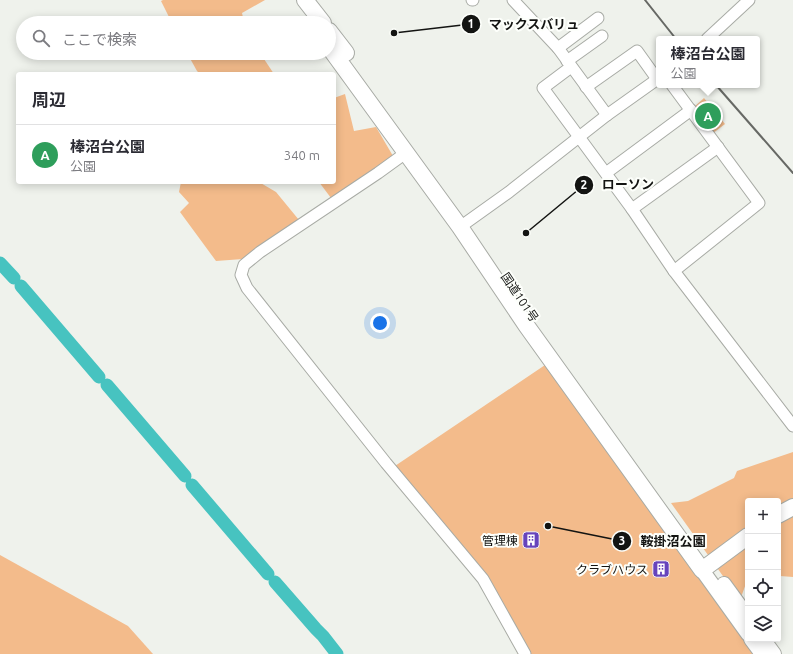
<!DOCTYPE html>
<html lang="ja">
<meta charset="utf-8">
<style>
:root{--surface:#fff;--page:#f7f7f7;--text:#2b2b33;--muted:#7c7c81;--line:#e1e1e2;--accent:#6644bc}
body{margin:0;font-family:Ubuntu,"Noto Sans JP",sans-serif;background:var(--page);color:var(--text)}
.controls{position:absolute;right:12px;bottom:12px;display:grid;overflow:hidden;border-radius:4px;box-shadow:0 2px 10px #0003}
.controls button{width:36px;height:36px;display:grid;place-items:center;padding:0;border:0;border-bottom:1px solid var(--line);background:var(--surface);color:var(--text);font:20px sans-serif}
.you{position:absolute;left:380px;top:323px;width:14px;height:14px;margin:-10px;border:3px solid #fff;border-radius:50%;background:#1a73e8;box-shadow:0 0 0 6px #1a73e833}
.badge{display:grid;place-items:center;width:26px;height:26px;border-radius:50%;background:var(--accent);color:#fff;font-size:13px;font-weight:700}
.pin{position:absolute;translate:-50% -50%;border:2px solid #fff;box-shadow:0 1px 4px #0006}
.popup{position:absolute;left:656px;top:36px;width:104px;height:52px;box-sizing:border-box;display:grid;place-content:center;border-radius:4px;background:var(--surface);filter:drop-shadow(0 1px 3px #0005);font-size:13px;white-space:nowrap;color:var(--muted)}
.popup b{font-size:15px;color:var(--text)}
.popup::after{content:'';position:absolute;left:50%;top:100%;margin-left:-8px;border:8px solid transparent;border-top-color:var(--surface)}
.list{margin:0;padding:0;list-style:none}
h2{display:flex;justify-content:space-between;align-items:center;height:52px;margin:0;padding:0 16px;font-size:17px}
h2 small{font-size:13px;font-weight:400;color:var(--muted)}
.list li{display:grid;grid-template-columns:26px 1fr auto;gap:12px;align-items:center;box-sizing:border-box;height:60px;padding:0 16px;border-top:1px solid var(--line)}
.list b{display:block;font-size:15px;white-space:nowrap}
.list p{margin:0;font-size:13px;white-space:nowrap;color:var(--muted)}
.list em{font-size:13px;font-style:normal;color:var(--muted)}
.icon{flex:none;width:22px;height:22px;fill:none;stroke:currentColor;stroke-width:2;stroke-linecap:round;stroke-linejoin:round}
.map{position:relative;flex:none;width:793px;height:654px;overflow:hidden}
.search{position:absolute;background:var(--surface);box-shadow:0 2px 10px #0003;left:16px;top:16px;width:320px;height:44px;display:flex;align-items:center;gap:10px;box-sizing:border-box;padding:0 14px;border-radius:22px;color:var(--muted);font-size:15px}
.panel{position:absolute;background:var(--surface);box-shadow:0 2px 10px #0003;left:16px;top:72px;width:320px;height:112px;border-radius:4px}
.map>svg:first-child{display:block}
.green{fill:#f3bb8b}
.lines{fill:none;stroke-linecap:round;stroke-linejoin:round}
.river{stroke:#47c3c0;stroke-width:13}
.minor-casing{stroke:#a8aba5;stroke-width:13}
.major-casing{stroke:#a8aba5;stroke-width:16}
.highway-casing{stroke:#a8aba5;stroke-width:18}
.minor{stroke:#fff;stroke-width:11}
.major{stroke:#fff;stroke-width:14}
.highway{stroke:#fff;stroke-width:16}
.rail{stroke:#676965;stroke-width:2}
.labels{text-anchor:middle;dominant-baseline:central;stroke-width:4;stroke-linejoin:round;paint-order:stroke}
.street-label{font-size:12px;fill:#131412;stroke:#fdfffb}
.poi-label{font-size:12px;fill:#131412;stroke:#fdfffb;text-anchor:end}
.leader{fill:none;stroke:#131412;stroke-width:1.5}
.callout-dot{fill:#131412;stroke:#fdfffb;stroke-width:1.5}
.mark-label{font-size:12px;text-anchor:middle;font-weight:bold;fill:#fff}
.callout-label{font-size:13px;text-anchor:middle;font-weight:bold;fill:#131412;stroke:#fdfffb;stroke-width:4;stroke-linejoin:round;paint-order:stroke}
</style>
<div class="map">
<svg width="793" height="654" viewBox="0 0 793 654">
<rect width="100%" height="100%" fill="#eff2ec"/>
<g class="green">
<path d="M163,0H265L242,13L244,22L242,23H172L161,1Z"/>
<path d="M187,53H260L274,74H200L197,71Z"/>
<path d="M345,94L354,131L376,127L393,156L334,202L319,182H334V98Z"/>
<path d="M704,98L725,124L712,134L692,109Z"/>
<path d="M181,182H259L276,192L299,220L243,259L216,261L180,212L189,203L179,192Z"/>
<path d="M548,363L754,654H518L478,580L386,472Z"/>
<path d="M793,452V577L780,576L778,571V501H748V578L740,600L671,503L688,501L734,478L737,471Z"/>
<path d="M0,555L128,626L153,654H0Z"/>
</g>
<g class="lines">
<g class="river">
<path d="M0,263L14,278"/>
<path d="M21,286L99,377"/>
<path d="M107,385L185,476"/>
<path d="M192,485L268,574"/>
<path d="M275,582L316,629L323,636L337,654"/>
</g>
<defs>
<g id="minor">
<path d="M472,0H473"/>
<path d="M513,0L558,48L607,115"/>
<path d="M707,39L749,0"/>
<path d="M558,48L598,18"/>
<path d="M567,61L602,36"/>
<path d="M571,67L543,88L632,209L674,271L793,426"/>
<path d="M672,85L759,203L674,271"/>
<path d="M586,87L637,51L657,79"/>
<path d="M407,152L378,173L260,252L244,265L241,275L247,288L386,463L483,579L525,654"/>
<path d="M606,173L691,110"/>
<path d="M632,209L718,147"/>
<path d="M460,227L509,192L607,115L659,78"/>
</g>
<g id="major">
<path d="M702,570L748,634"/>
<path d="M724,584L748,617"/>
<path d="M751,639L762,654"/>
<path d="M763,639L774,654"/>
</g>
<g id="highway">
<path d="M305,0L323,23"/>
<path d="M329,31L346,53"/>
<path d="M329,47L460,227L526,325L702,570L748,536"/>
<path d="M778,515L793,507"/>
</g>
</defs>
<use href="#minor" class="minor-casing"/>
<use href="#major" class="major-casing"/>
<use href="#highway" class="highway-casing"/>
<use href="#minor" class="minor"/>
<use href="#major" class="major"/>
<use href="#highway" class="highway"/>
<g class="rail">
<path d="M645,0L676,39"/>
<path d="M716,85L793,173"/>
</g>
</g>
<defs>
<symbol id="building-square" viewBox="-11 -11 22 22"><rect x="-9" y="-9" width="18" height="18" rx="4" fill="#6644bc" stroke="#fdfffb"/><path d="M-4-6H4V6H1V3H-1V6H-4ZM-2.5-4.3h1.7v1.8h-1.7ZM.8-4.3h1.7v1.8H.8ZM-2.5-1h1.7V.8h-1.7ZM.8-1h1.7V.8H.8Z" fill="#fff"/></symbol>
</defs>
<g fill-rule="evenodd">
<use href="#building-square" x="521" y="530" width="20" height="20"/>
<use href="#building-square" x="651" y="559" width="20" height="20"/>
</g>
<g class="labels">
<g class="street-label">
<text transform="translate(520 297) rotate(56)">国道101号</text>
</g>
<g class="poi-label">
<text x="518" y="540">管理棟</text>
<text x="648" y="569">クラブハウス</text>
</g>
</g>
<path class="leader" d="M394 33L471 24M526 233L584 185M548 526L622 541"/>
<g class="callout-dot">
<circle cx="394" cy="33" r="4"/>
<circle cx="526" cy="233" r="4"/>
<circle cx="548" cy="526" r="4"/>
<circle cx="471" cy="24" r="10"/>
<circle cx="584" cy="185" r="10"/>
<circle cx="622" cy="541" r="10"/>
</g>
<g class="mark-label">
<text x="471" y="28">1</text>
<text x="584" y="189">2</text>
<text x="622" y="545">3</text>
</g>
<g class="callout-label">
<text x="534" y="29">マックスバリュ</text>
<text x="628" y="189">ローソン</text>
<text x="673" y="546">鞍掛沼公園</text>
</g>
</svg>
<div class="controls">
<button>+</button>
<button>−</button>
<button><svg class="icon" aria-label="locate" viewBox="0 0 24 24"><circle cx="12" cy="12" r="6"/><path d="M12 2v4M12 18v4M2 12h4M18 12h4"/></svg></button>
<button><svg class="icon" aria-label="layers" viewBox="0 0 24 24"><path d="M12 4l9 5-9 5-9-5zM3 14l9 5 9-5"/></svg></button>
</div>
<div class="you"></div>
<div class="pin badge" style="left:708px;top:116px;background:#2e9e5b">A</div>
<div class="popup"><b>棒沼台公園</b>公園</div>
<div class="search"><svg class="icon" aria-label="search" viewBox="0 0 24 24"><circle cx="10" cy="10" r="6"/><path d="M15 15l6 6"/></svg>ここで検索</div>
<section class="panel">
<h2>周辺<small></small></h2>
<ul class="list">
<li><span class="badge" style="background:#2e9e5b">A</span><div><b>棒沼台公園</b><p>公園</p></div><em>340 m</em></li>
</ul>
</section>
</div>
